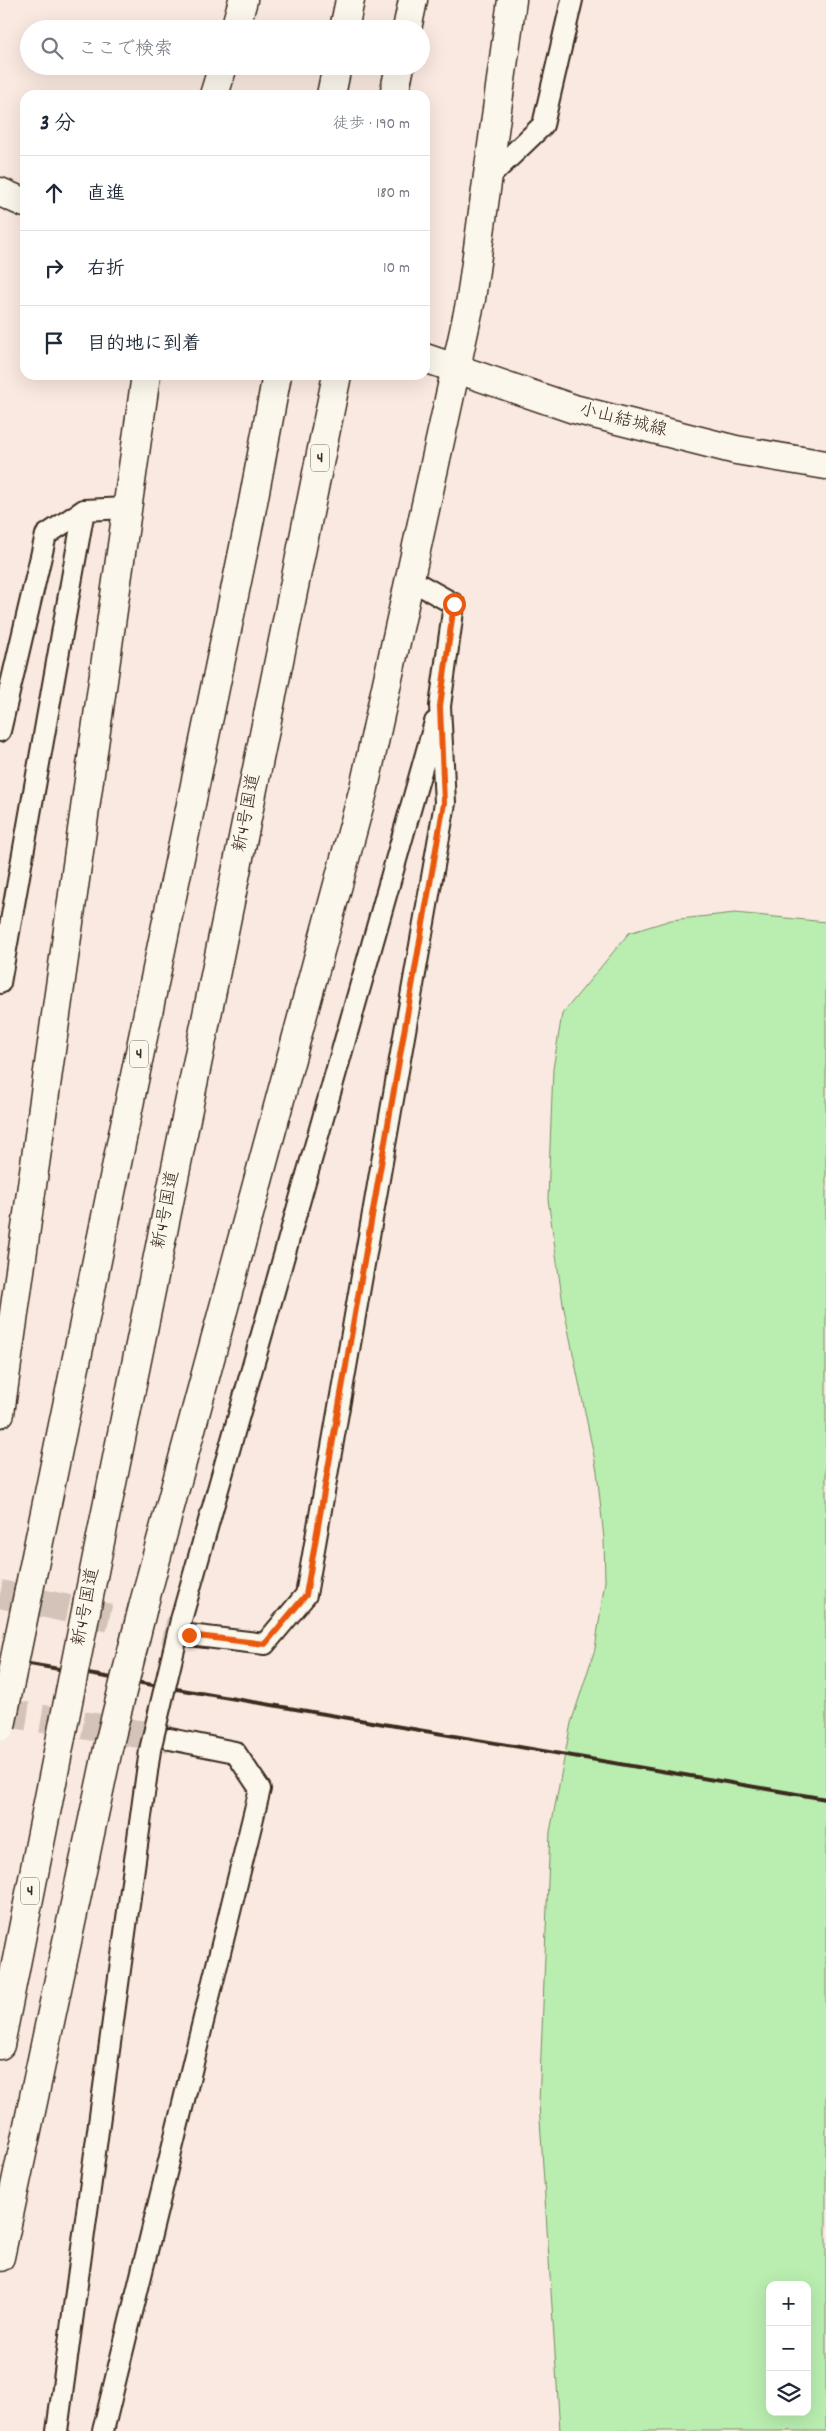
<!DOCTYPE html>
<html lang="ja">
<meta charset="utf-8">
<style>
:root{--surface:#fff;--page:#f2f2f3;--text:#1f2937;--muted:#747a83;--line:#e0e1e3}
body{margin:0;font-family:Dekko,"Klee One",sans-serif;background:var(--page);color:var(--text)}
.controls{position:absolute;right:15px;bottom:15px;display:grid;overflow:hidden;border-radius:10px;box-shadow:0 5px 20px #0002}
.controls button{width:45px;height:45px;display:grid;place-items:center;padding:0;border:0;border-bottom:1px solid var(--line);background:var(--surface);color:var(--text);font:25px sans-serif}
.stop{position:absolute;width:15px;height:15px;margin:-11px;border:4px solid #ea580c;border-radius:50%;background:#fff}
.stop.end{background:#ea580c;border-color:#fff;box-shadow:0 1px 5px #0008}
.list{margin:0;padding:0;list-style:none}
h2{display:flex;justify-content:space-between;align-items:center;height:65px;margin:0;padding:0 20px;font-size:21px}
h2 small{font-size:16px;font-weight:400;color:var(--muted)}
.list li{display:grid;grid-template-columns:32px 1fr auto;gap:15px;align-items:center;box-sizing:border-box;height:75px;padding:0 20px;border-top:1px solid var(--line)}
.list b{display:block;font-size:19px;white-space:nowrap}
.list em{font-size:16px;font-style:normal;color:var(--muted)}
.icon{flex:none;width:28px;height:28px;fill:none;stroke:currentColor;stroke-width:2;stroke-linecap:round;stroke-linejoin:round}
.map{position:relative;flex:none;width:826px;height:2431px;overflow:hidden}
.search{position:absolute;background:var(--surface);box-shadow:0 5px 20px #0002;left:20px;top:20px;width:410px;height:55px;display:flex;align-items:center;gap:12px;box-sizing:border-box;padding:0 18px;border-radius:28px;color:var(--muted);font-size:19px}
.panel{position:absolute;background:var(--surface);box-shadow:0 5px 20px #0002;left:20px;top:90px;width:410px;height:290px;border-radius:15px}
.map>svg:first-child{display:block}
.green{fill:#b9eeb0;stroke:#7a8c67;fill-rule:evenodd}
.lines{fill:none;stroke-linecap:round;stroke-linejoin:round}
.minor-tunnel{stroke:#d4c3b9;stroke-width:28;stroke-dasharray:28 14;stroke-linecap:butt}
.service-casing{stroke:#3b2a1e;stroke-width:24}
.secondary-casing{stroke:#3b2a1e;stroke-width:31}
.trunk-casing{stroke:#3b2a1e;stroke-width:31}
.service{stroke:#fbf7ec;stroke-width:20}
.secondary{stroke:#fbf7ec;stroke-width:28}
.trunk{stroke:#fbf7ec;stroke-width:28}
.rail{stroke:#3b2a1e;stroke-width:4}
.service-bridge-casing{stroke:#3b2a1e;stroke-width:24;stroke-linecap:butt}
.trunk-bridge-casing{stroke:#3b2a1e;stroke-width:31;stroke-linecap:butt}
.service-bridge{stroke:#fbf7ec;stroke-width:20}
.trunk-bridge{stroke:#fbf7ec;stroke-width:28}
.route{stroke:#ea580c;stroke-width:6}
.labels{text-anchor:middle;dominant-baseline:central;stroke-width:4;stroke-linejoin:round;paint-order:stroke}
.shield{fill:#fbf7ec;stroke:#75685c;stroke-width:1}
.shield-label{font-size:16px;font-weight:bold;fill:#3b2a1e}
.street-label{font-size:18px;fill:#3b2a1e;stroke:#fbf7ec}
</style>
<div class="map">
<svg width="826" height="2431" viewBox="0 0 826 2431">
<rect width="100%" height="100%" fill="#fae9e0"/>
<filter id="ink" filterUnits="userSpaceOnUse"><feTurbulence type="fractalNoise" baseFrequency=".02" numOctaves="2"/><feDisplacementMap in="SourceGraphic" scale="10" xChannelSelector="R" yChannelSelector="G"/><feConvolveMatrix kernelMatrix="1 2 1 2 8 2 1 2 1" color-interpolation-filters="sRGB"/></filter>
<g filter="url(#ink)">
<path class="green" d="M735,913L826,922V2431H560L539,2104L550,1832L571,1723L595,1649L605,1581L604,1539L597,1471L563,1304L548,1199L553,1069L562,1014L629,933L671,920ZM770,2285H807V2412H770Z"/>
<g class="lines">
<g class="minor-tunnel">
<path d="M0,1594L189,1635"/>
<path d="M0,1712L170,1739"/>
</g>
<defs>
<g id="service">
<path d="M488,178L543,125L572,0"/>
<path d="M0,731L46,535L84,510"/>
<path d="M0,983L84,510L127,508"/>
<path d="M181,1620L435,722"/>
<path d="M189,1635L265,1644L306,1595L445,803L440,706L454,604L411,580"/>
<path d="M57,2431L150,1750"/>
<path d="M103,2431L260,1789L235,1752L170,1739"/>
</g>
<g id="secondary">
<path d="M0,192L25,203"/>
<path d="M425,358L574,409L736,450L826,465"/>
</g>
<g id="trunk">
<path d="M235,29L243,0"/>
<path d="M344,29L350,0"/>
<path d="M407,29L413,0"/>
<path d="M214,95L223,66"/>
<path d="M331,95L337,66"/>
<path d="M394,95L400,66"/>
<path d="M0,1413L146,375"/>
<path d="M29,1590L250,518L277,375"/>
<path d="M88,1601L337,375"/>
<path d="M143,1607L364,788L471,299L512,0"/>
<path d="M0,2045L61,1737"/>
<path d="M0,2257L109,1744"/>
</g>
</defs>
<use href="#service" class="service-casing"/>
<use href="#secondary" class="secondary-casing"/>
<use href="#trunk" class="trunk-casing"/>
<use href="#service" class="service"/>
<use href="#secondary" class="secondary"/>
<use href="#trunk" class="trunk"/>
<path class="rail" d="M0,1659L826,1799"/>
<defs>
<path id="service-bridge" d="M150,1750L181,1620"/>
<g id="trunk-bridge">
<path d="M1,1726L29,1590"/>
<path d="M61,1737L88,1601"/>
<path d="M109,1744L143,1607"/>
</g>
</defs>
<use href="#service-bridge" class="service-bridge-casing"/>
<use href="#trunk-bridge" class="trunk-bridge-casing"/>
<use href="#service-bridge" class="service-bridge"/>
<use href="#trunk-bridge" class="trunk-bridge"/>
</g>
</g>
<g class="lines" filter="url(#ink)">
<path class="route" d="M189,1635L265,1644L306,1595L444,803L440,706L454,604"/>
</g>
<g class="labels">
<g class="shield">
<rect x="311" y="444.5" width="18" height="27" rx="4"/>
<rect x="130" y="1040.5" width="18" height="27" rx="4"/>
<rect x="21" y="1877.5" width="18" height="27" rx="4"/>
</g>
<g class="shield-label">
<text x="320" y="458">4</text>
<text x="139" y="1054">4</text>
<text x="30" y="1891">4</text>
</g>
<g class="street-label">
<text transform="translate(623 421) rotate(14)">小山結城線</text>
<text transform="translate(248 813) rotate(-79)">新4号国道</text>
<text transform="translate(167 1210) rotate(-79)">新4号国道</text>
<text transform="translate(87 1607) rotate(-79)">新4号国道</text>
</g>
</g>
</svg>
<div class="controls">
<button>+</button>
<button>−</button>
<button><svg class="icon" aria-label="layers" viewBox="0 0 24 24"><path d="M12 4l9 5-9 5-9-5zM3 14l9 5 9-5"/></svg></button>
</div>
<div class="stop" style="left:454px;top:604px"></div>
<div class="stop end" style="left:189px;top:1635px"></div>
<div class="search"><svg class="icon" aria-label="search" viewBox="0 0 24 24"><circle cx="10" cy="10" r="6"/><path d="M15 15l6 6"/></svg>ここで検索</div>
<section class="panel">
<h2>3 分<small>徒歩 · 190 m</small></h2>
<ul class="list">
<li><svg class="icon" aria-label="ahead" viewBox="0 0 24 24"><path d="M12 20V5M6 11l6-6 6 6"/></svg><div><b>直進</b></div><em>180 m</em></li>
<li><svg class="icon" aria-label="right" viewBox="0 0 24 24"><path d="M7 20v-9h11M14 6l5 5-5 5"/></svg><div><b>右折</b></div><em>10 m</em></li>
<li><svg class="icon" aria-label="arrive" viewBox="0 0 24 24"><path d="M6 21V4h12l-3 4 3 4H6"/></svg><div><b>目的地に到着</b></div></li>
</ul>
</section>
</div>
